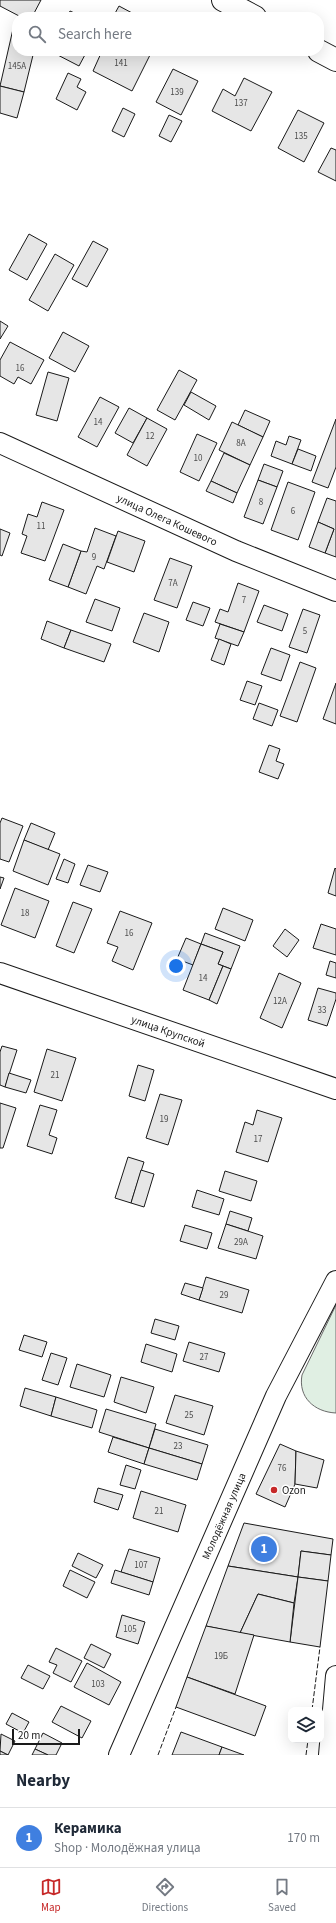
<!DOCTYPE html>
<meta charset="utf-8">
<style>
:root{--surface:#fff;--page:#f6f6f7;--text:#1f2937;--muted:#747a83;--line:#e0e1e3;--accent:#c62828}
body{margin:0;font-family:"Source Sans 3",sans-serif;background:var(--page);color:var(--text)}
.controls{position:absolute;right:12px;bottom:12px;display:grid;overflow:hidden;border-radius:8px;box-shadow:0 4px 16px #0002}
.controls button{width:36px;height:36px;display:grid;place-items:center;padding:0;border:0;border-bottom:1px solid var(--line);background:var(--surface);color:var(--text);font:20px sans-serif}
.scale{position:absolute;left:12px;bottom:10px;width:68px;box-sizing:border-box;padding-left:4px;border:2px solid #1a1a1a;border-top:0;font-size:11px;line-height:14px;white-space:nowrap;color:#1a1a1a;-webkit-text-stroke:3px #fff;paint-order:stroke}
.you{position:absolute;left:176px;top:966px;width:14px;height:14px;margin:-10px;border:3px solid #fff;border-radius:50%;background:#1a73e8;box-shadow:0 0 0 6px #1a73e833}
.badge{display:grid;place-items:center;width:26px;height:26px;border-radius:50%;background:var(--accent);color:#fff;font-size:13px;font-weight:700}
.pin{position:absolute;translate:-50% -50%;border:2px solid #fff;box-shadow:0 1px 4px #0006}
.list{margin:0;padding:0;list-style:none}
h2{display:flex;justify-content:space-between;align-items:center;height:52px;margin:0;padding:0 16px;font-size:17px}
h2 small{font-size:13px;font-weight:400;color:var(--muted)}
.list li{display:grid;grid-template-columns:26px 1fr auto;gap:12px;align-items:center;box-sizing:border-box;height:60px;padding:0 16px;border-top:1px solid var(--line)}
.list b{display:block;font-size:15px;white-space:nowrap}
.list p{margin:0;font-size:13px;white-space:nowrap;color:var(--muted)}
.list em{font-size:13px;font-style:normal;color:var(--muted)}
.icon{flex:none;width:22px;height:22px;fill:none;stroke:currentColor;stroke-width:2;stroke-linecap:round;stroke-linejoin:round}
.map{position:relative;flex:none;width:336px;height:1755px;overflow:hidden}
.search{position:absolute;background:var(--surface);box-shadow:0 4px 16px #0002;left:12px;right:12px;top:12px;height:44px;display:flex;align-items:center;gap:10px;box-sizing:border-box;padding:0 14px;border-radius:16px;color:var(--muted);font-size:15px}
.sheet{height:112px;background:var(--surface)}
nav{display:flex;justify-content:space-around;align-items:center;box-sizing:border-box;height:56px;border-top:1px solid var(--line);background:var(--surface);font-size:11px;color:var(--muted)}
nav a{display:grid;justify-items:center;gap:2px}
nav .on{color:var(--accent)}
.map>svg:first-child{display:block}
.green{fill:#e0efe3;stroke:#6a6a6a}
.building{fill:#e6e6e6;stroke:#1a1a1a}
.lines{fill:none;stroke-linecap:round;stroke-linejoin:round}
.street-casing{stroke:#1a1a1a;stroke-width:22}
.secondary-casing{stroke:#1a1a1a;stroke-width:24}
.street{stroke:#fff;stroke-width:20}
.secondary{stroke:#fff;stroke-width:22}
.fence{stroke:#1a1a1a;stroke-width:1;stroke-dasharray:5 2;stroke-linecap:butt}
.poi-dot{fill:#c62828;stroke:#fff;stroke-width:1.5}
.labels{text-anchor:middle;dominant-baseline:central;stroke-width:3;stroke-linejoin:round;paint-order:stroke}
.number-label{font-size:9px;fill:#4d4d4d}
.street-label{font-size:11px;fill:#1a1a1a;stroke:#fff}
.poi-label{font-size:11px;fill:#1a1a1a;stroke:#fff;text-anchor:start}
</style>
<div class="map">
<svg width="336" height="1755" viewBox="0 0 336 1755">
<rect width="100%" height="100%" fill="#fff"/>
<path class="green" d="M336,1305V1413C314,1412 298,1397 302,1375Z"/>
<g class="building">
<path d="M0,0H41L32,17H21L0,6Z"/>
<path d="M119,6L134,14L132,17H113Z"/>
<path d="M70,11L83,17H67Z"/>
<path d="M13,29L17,30V51H34L24,92L0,86Z"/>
<path d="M50,51H87L79,66Z"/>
<path d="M102,51H116L122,54L124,51H152L132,91L93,71Z"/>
<path d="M173,69L198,81L181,115L156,102Z"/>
<path d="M68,73L81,79L77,87L86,92L77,110L56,99Z"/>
<path d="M244,78L272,92L251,131L212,111L223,89L235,96Z"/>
<path d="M0,86L24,92L17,118L0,113Z"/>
<path d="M123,108L135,114L124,137L112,131Z"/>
<path d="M298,110L324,123L304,162L278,148Z"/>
<path d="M169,115L182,121L171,142L159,136Z"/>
<path d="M331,148L336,150V181L318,172Z"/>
<path d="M29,234L47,244L27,280L9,270Z"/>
<path d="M93,241L108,249L87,287L72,279Z"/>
<path d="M55,254L74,265L48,311L29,300Z"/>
<path d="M0,321L8,326L0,339Z"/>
<path d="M63,332L89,346L75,372L49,358Z"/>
<path d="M10,342L44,360L31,384L18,377L14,384L0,376V360Z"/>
<path d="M179,370L197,380L175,420L157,410Z"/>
<path d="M48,372L69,378L57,421L36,415Z"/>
<path d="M191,392L216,406L209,420L184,405Z"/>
<path d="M100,397L119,407L97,447L78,437Z"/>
<path d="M129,408L147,418L133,443L115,433Z"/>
<path d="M245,410L270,421L263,437L238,425Z"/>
<path d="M147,418L167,429L147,466L127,455Z"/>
<path d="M336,419V467L328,488L312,482Z"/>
<path d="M232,422L263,437L250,465L219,450Z"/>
<path d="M197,434L217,443L199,481L180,472Z"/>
<path d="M289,436L301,440L292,464L271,456L276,441L286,445Z"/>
<path d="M298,449L316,456L311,471L292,464Z"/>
<path d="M224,453L250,465L237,493L211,481Z"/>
<path d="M264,464L283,471L277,487L258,480Z"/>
<path d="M258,480L277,487L263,524L244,517Z"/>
<path d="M211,481L237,493L233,503L206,491Z"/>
<path d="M288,482L315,492L298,540L271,530Z"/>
<path d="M327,498L336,501V557L325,553L334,529L318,522Z"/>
<path d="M42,502L64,510L45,561L21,553L27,536L22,534L28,514L37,517Z"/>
<path d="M318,522L334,529L325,553L309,547Z"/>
<path d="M95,528L116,536L104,569L97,566L86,594L68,587L81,551L87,552Z"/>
<path d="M0,529L10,533L2,556L0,555Z"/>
<path d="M118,531L145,541L134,572L107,562Z"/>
<path d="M63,544L81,551L68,587L49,580Z"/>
<path d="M170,558L192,566L177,608L154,600Z"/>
<path d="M238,583L259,591L244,632L215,622L220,609L228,612Z"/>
<path d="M95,599L120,608L112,631L86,622Z"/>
<path d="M193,602L210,608L203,626L186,620Z"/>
<path d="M264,605L288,614L282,631L257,622Z"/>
<path d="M303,609L320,615L307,653L289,647Z"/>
<path d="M144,613L169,622L159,652L133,642Z"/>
<path d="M47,621L71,630L64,648L41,639Z"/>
<path d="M220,624L244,632L238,646L215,638Z"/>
<path d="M71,630L111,644L104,662L64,648Z"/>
<path d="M219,639L231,644L224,665L211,660Z"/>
<path d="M271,648L290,655L281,681L261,674Z"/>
<path d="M300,662L316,668L297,722L280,716Z"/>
<path d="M247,681L262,686L255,705L240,700Z"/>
<path d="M336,683V724L323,719Z"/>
<path d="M259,703L278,710L272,726L253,719Z"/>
<path d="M269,745L280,749L276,761L284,764L278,779L259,772Z"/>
<path d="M2,818L23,826L9,862L0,859V823Z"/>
<path d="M31,823L55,833L48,850L24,840Z"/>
<path d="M24,840L60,854L48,885L13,871Z"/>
<path d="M64,859L75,864L68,883L56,879Z"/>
<path d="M88,865L108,872L100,892L80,885Z"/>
<path d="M335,868L336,869V896L328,893Z"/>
<path d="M0,877L4,878L0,889Z"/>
<path d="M15,888L49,901L35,938L1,925Z"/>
<path d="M73,902L92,909L74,953L56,946Z"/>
<path d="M223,908L253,920L245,941L215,929Z"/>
<path d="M120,911L152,923L133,970L112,961L118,947L107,943Z"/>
<path d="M321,924L336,929V955L313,948Z"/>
<path d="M285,929L299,940L287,957L273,946Z"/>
<path d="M205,933L240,946L231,969L218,964L223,952L201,944Z"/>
<path d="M186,938L201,944L193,965L177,959Z"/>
<path d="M201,944L223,952L218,964L223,966L209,1000L183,990Z"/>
<path d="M330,961L336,963V978L326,975Z"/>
<path d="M223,966L231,969L217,1004L209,1000Z"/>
<path d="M279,973L301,983L282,1028L260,1018Z"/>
<path d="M318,988L336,993V999L327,1026L308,1020Z"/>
<path d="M2,1046L17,1050L5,1087L0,1085V1052Z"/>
<path d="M47,1049L76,1058L62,1101L34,1092Z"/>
<path d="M138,1065L154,1070L145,1101L129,1096Z"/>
<path d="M9,1073L31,1080L26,1093L5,1087Z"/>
<path d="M160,1094L182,1100L168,1145L146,1138Z"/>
<path d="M0,1103L16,1108L3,1148H0Z"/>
<path d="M40,1105L57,1110L49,1135L57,1138L52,1154L27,1146Z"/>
<path d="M257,1110L282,1118L268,1162L236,1152L245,1122L253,1125Z"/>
<path d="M128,1157L144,1162L131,1203L115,1198Z"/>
<path d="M141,1170L154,1174L144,1207L131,1203Z"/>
<path d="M225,1171L257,1181L251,1201L219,1191Z"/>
<path d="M197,1190L224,1199L219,1215L192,1207Z"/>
<path d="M230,1211L252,1218L248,1231L226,1224Z"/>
<path d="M226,1224L263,1236L256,1259L218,1248Z"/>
<path d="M185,1225L212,1233L207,1249L180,1241Z"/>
<path d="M206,1277L249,1290L242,1313L199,1300Z"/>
<path d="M185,1283L203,1288L199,1300L181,1294Z"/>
<path d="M155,1319L179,1326L175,1340L151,1333Z"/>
<path d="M24,1335L47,1342L42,1357L19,1350Z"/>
<path d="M189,1342L225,1353L219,1372L183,1361Z"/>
<path d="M146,1344L177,1354L172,1372L141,1362Z"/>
<path d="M51,1353L67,1358L58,1385L42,1380Z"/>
<path d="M77,1364L111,1375L104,1397L70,1387Z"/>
<path d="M121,1377L154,1387L146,1413L114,1402Z"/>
<path d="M25,1388L56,1397L51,1416L20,1406Z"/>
<path d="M175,1395L213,1406L204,1435L166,1423Z"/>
<path d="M56,1397L97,1410L92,1428L51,1416Z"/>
<path d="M106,1409L156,1424L149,1448L99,1432Z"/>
<path d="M155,1429L208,1445L202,1464L149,1448Z"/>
<path d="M113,1437L149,1448L144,1464L108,1452Z"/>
<path d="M280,1444L296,1451L295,1484L285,1507L256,1494Z"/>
<path d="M149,1448L202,1464L197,1480L144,1464Z"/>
<path d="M296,1451L324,1460L317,1488L295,1484Z"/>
<path d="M126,1465L141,1470L135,1489L120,1485Z"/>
<path d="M98,1488L123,1495L118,1510L94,1502Z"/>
<path d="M141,1491L186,1505L178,1532L133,1518Z"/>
<path d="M244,1523L333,1539L331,1555L301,1551L298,1577L228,1566Z"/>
<path d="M129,1549L160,1558L153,1582L121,1572Z"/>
<path d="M301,1551L331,1555L328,1581L298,1577Z"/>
<path d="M78,1553L103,1565L96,1578L72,1566Z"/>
<path d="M228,1566L298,1577L294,1603L258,1594L240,1633L206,1626Z"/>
<path d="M70,1570L95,1582L87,1598L63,1586Z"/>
<path d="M115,1570L153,1582L149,1595L111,1583Z"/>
<path d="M298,1577L328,1581L320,1647L290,1642Z"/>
<path d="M258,1594L294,1603L290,1642L240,1633Z"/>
<path d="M122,1615L145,1622L138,1644L116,1637Z"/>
<path d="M206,1626L254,1635L235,1694L187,1677Z"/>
<path d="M91,1644L111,1654L104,1668L84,1658Z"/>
<path d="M56,1648L82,1661L71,1682L53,1673L57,1665L49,1662Z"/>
<path d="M87,1663L121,1682L109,1705L74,1687Z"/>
<path d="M28,1665L50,1676L43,1689L21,1678Z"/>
<path d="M187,1677L266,1706L255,1736L176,1707Z"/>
<path d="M61,1706L91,1721L82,1738L52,1722Z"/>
<path d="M12,1713L29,1722L23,1733L6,1724Z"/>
<path d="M181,1732L222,1747L219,1755H172Z"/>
<path d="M43,1733L62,1743L56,1755H48L35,1749Z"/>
<path d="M1,1734L15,1741L8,1755L0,1751Z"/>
<path d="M222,1747L244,1755H219Z"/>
<path d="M35,1749L48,1755H32Z"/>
<path d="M0,1751L8,1755H0Z"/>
</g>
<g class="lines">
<defs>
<g id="street">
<path id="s1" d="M0,443L236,551L336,591"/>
<path id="s2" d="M0,973L336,1089"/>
<path id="s3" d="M119,1755L276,1396L336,1281"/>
<path d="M329,1755L336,1676"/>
</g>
<g id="secondary">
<path d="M223,0L255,17"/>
<path d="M319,51L336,60"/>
</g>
</defs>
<use href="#street" class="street-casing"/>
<use href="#secondary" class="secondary-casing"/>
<use href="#street" class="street"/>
<use href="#secondary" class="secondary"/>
<g class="fence">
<path d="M312,1710L320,1647"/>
<path d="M158,1755L176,1707"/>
<path d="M306,1755L308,1740"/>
</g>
</g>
<circle class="poi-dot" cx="274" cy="1490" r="4"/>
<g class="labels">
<g class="number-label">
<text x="121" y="63">141</text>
<text x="17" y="66">145А</text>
<text x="177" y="92">139</text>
<text x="241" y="103">137</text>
<text x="301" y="136">135</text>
<text x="20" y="368">16</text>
<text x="98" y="422">14</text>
<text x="150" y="436">12</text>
<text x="241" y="443">8А</text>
<text x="198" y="458">10</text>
<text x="261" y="502">8</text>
<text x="293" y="511">6</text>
<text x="41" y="526">11</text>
<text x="94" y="557">9</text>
<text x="173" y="583">7А</text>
<text x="244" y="600">7</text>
<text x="305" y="631">5</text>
<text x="25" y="913">18</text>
<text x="129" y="933">16</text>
<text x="203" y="978">14</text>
<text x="280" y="1001">12А</text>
<text x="322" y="1010">33</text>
<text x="55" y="1075">21</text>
<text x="164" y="1119">19</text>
<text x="258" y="1139">17</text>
<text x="241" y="1242">29А</text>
<text x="224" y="1295">29</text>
<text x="204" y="1357">27</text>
<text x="189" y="1415">25</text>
<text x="178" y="1446">23</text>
<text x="282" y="1468">76</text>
<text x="159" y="1511">21</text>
<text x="141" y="1565">107</text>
<text x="130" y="1629">105</text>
<text x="221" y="1656">19Б</text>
<text x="98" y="1684">103</text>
</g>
<g class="street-label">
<text stroke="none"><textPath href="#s1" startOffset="184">улица Олега Кошевого</textPath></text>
<text stroke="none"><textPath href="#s2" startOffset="178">улица Крупской</textPath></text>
<text stroke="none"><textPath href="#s3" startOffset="261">Молодёжная улица</textPath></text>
</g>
<g class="poi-label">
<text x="282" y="1490">Ozon</text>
</g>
</g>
</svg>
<div class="controls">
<button><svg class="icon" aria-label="layers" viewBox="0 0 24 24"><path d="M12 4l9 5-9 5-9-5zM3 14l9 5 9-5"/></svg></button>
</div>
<div class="scale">20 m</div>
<div class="you"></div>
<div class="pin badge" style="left:264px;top:1549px;background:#3f7fe0">1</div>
<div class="search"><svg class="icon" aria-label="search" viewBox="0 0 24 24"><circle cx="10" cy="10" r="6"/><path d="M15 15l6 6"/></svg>Search here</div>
</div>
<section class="sheet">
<h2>Nearby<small></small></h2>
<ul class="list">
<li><span class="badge" style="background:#3f7fe0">1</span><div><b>Керамика</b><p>Shop · Молодёжная улица</p></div><em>170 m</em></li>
</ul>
</section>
<nav>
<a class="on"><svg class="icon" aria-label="map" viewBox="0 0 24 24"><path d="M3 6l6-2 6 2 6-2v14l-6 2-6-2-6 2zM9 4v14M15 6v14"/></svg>Map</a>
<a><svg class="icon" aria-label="directions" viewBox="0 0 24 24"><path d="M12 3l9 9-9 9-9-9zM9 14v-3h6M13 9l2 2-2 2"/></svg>Directions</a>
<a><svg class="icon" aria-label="saved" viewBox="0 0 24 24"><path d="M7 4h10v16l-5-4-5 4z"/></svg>Saved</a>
</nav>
